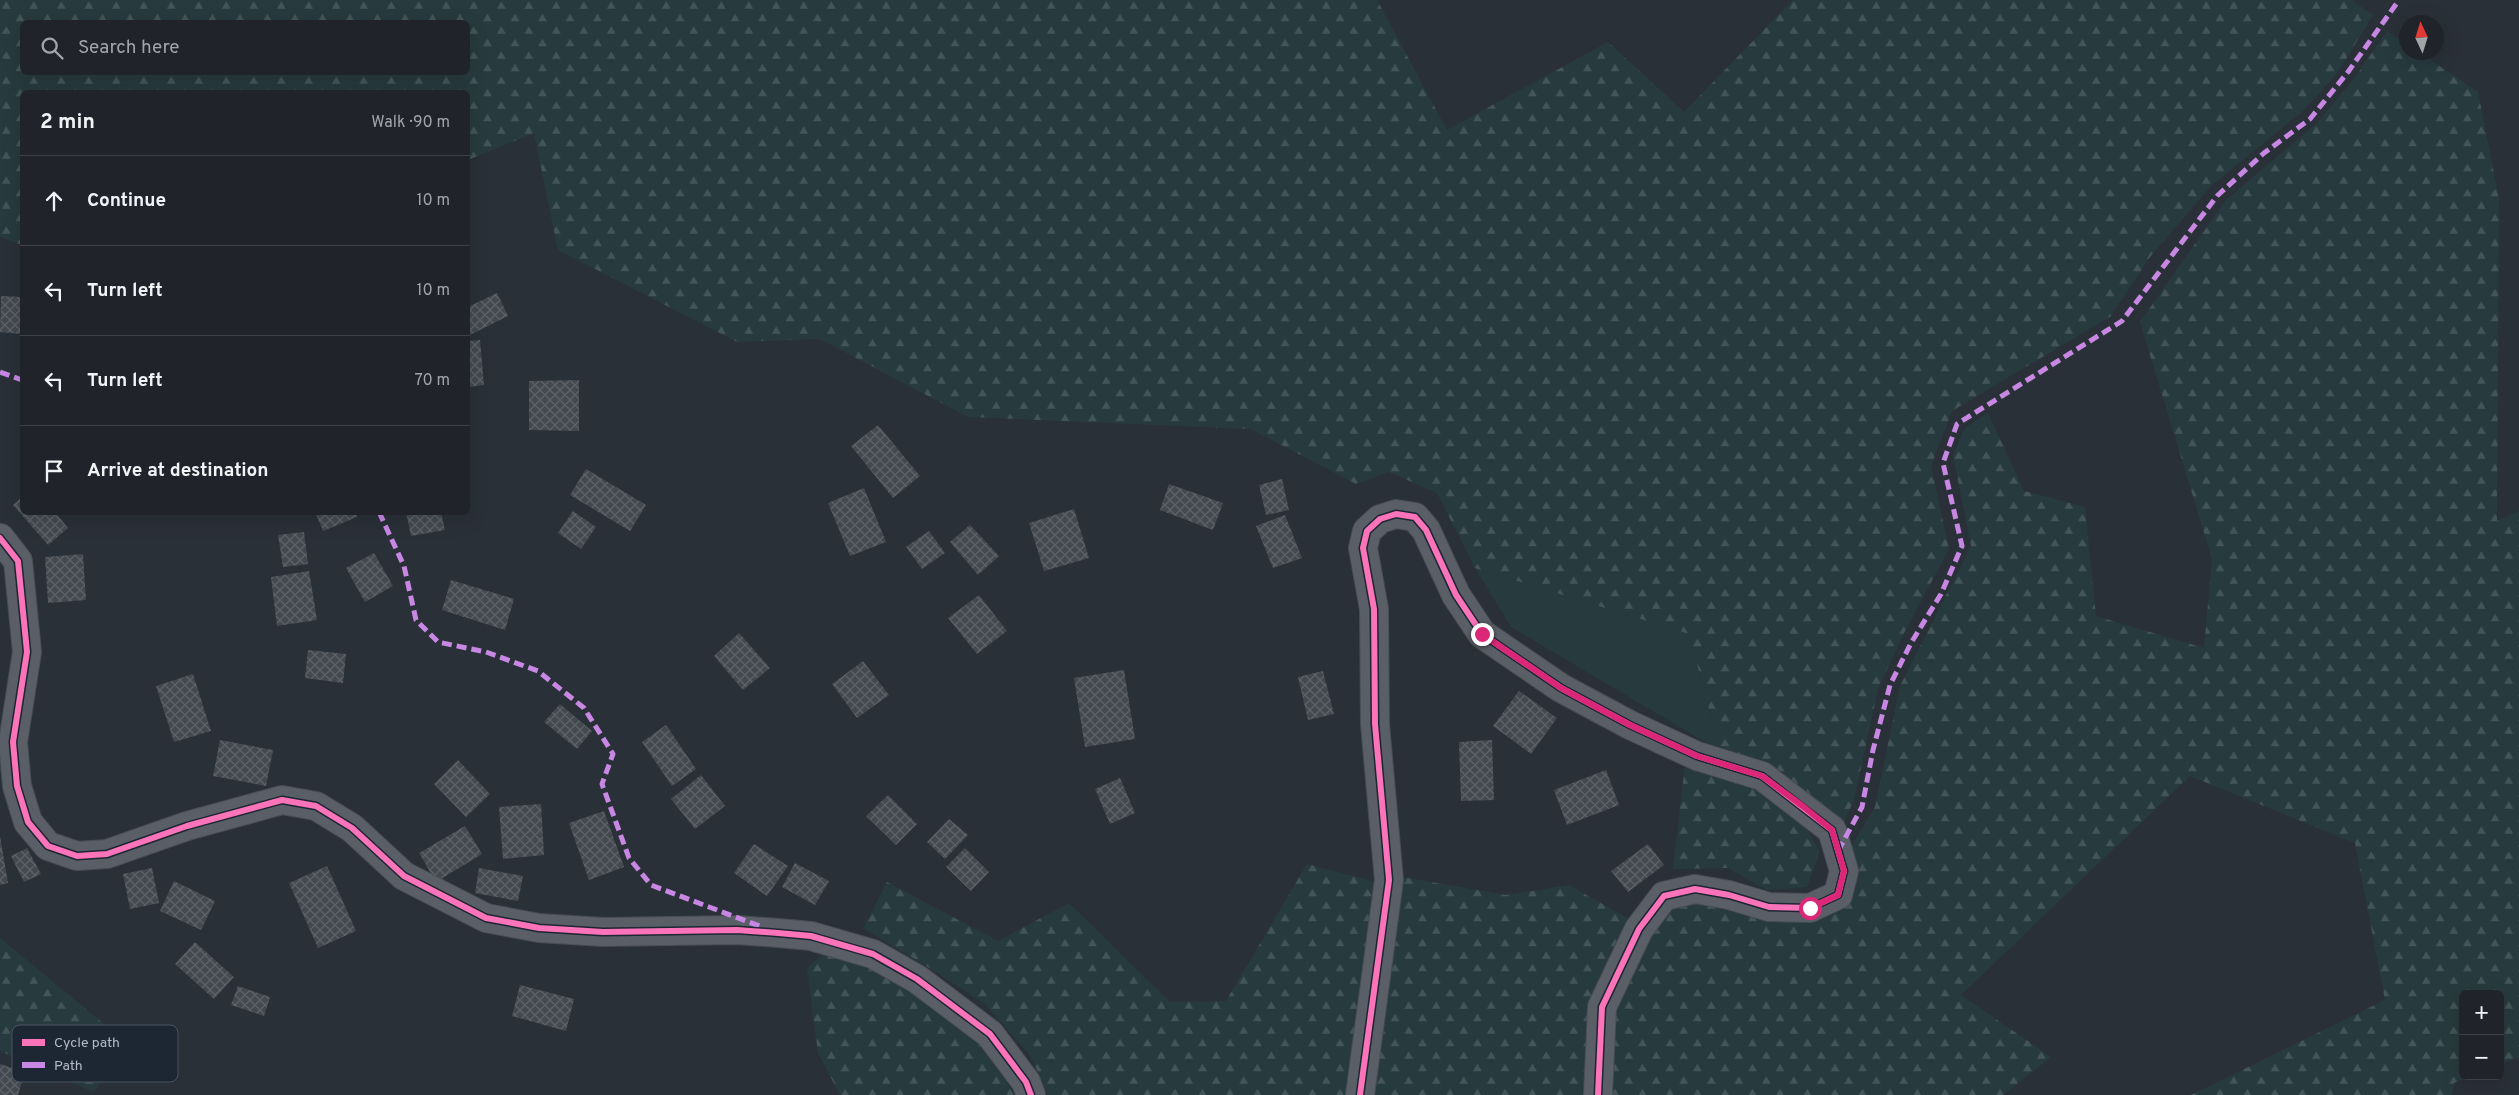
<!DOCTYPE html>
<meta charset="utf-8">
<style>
:root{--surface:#20242a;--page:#2d3036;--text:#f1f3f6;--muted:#a2a4a8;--line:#3d4147}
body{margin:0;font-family:Overpass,sans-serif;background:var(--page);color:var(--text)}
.controls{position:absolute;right:15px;bottom:15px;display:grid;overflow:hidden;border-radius:8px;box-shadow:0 5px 20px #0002}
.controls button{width:45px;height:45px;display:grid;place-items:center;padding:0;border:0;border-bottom:1px solid var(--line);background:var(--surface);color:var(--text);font:25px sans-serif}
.compass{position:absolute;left:2399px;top:15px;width:45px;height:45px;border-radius:50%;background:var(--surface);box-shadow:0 5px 20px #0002;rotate:356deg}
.stop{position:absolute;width:15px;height:15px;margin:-11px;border:4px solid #db2777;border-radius:50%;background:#fff}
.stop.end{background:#db2777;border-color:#fff;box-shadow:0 1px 5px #0008}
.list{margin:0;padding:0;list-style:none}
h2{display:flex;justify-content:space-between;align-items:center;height:65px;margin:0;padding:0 20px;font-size:21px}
h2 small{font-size:16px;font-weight:400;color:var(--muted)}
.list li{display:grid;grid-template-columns:32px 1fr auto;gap:15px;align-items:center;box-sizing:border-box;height:90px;padding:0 20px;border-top:1px solid var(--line)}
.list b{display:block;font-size:19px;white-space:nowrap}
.list em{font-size:16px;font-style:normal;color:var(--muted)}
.icon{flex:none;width:28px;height:28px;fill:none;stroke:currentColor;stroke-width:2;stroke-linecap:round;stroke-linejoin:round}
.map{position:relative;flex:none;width:2519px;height:1095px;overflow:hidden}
.search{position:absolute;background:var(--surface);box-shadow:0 5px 20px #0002;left:20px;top:20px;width:450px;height:55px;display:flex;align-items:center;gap:12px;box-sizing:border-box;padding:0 18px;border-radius:8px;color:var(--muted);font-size:19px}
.panel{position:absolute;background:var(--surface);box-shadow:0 5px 20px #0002;left:20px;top:90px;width:450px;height:425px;border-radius:8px}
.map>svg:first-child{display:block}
.grass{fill:#273a3e}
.forest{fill:url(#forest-firs);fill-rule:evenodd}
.building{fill:url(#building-cross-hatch)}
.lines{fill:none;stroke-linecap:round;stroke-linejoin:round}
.street-casing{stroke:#484c53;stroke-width:30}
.street{stroke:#5a5e66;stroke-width:28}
.quiet{stroke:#c787e3;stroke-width:5;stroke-dasharray:10 5;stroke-linecap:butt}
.cycleway-casing{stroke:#1d2633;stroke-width:9}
.cycleway{stroke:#fb73b8;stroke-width:6}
.route{stroke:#db2777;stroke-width:6}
.key{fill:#1d2633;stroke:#4a5360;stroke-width:1}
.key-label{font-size:14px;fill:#b4bcc9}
</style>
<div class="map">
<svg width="2519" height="1095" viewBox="0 0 2519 1095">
<defs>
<pattern id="forest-firs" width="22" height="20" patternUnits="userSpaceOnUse" patternTransform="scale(1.25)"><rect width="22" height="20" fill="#273a3e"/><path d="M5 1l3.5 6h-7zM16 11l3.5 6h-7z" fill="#445559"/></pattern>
<pattern id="building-cross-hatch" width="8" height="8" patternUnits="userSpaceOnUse" patternTransform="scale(1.25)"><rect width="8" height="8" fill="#444950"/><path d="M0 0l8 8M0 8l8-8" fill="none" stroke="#5d6168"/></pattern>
</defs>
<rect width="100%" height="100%" fill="#2a3038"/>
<path class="grass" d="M1475,568L1689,634L1720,751L1511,627Z"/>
<g class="forest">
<path d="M0,0H1377L1447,130L1608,42L1684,112L1793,0H2351L2373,15L2338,72L2304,110L2211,186L2150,257L2111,316L1952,411L1931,466L1949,549L1904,633L1878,689L1854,800L1842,827L1720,751L1689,634L1475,568L1437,493L1389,472L1356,484L1251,429L968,417L820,339L737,342L558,250L534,133L468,160V92H22V245L0,237ZM22,22H468V72H22Z"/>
<path d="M2387,31L2406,44V52L2420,53L2478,92L2499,199L2497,521L2519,511V1057L2500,1065V994H2463V1076H2471L2454,1083L2452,1095H2191L2385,1000L2355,843L2190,776L1961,995L2051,1057L2003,1095H1610L1615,1010L1651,930L1679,901L1712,903L1785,920L1852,867L1851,847L1875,807L1900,686L1971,546L1953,455L1965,428L1988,413L2024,491L2085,507L2096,616L2204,648L2212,559L2140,322L2226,200L2317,123L2356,76Z"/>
<path d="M1685,764L1762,788L1803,823L1820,851L1807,887L1767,890L1728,868L1673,869Z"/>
<path d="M1307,864L1380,883L1349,1095H1048L1030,1055L985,1004L928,967L863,928L887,882L998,941L1069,903L1170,1002L1226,1001Z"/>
<path d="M1402,877L1506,895L1569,885L1629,919L1590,1004L1588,1095H1372Z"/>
<path d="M0,938L126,1042L94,1092L0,1051Z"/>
<path d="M827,951L882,967L989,1050L1014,1095H840L818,1053L807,968Z"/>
</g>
<g class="building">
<path d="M497,293L508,316L468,336V307Z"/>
<path d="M1,296L22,297V334L0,332Z"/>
<path d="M480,340L484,385L468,387V341Z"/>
<path d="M579,380V431L529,430V381Z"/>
<path d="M878,425L920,476L893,498L851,446Z"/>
<path d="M586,469L646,505L630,531L570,495Z"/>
<path d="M1282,479L1289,510L1266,515L1259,485Z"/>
<path d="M1169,484L1223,503L1213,530L1160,510Z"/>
<path d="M864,488L886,542L850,556L828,503Z"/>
<path d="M22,497V512H55L68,528L48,545L13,505Z"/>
<path d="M1074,509L1089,558L1044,571L1029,523Z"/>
<path d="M573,511L596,527L581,549L558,533Z"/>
<path d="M315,512H356L357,517L323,531Z"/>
<path d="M406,512H441L445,530L411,536Z"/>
<path d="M1285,515L1302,558L1273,568L1256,526Z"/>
<path d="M970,525L999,556L978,575L950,542Z"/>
<path d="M929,531L945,553L922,569L906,547Z"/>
<path d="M304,532L308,564L283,567L278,535Z"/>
<path d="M374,553L393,586L365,602L346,568Z"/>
<path d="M83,554L86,600L48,603L45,557Z"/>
<path d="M309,571L317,620L277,626L271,577Z"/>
<path d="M451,580L514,599L505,630L442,610Z"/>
<path d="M979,595L1007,631L977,654L948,618Z"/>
<path d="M739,633L770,668L743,690L714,656Z"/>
<path d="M308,650L346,654L343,683L305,678Z"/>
<path d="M863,661L889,695L857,718L832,684Z"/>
<path d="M1124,670L1135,739L1085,747L1074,678Z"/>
<path d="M1323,671L1334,714L1308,720L1298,677Z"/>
<path d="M193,674L211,731L174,742L156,686Z"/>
<path d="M1519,691L1557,718L1531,754L1493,726Z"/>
<path d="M560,704L592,731L577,749L544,722Z"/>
<path d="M666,725L696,769L672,786L642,742Z"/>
<path d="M220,740L273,750L266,786L213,776Z"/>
<path d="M1492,740L1494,800L1461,801L1459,742Z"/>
<path d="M458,760L490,794L466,817L434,784Z"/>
<path d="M1606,770L1619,805L1567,825L1554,790Z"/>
<path d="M701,775L725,806L695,829L671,799Z"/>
<path d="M1120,778L1135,813L1110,824L1095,789Z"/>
<path d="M888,795L917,824L896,845L866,816Z"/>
<path d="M541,804L544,855L503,859L499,807Z"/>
<path d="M604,811L624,867L589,880L569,823Z"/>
<path d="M949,819L968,835L945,859L927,842Z"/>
<path d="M465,826L482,854L436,882L419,853Z"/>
<path d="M0,836L8,883L0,885Z"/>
<path d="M754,844L788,866L767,896L734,873Z"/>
<path d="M1648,844L1664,865L1628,892L1611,871Z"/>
<path d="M27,848L41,874L24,882L11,856Z"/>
<path d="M965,848L989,872L971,891L946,867Z"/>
<path d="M795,863L829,881L815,905L782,887Z"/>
<path d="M327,866L356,931L318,948L289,883Z"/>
<path d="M152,868L159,903L130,909L123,874Z"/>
<path d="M479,868L523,876L518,901L475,893Z"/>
<path d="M174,881L215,901L201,930L160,911Z"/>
<path d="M195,942L234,977L214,999L175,964Z"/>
<path d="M520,985L574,999L566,1031L512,1016Z"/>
<path d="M238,986L270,997L264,1016L231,1005Z"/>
<path d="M0,1064L25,1072L18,1095H0Z"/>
</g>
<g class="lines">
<defs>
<g id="street">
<path d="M0,538L18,561L27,652L13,742L17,786L28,822L48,846L77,856L107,854L187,826L282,800L316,806L352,828L404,876L486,918L539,928L603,932L737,930L778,933L811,936L873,954L917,979L990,1034L1026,1082L1031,1095"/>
<path d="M1360,1095L1389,880L1375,724L1374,609L1363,548L1367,531L1380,519L1396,514L1415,517L1426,530L1456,595L1482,634L1561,688L1630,725L1697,756L1762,776L1832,830L1844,871L1838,895L1810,908L1769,907L1729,895L1695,889L1664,896L1639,929L1602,1007L1598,1095"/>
</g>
</defs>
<use href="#street" class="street-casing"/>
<use href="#street" class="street"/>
<g class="quiet">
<path d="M0,372L22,380"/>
<path d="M379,512L404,566L416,620L438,642L486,652L538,671L584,708L613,754L602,784L629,858L651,885L762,927"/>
<path d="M1838,851L1862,807L1873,750L1890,685L1911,643L1941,594L1962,546L1943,463L1957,424L2122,321L2217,196L2264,153L2310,119L2348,72L2399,0"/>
</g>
<defs>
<g id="cycleway">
<path d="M0,538L18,561L27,652L13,742L17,786L28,822L48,846L77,856L107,854L187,826L282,800L316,806L352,828L404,876L486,918L539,928L603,932L737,930L778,933L811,936L873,954L917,979L990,1034L1026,1082L1031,1095"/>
<path d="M1360,1095L1389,880L1375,724L1374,609L1363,548L1367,531L1380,519L1396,514L1415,517L1426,530L1456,595L1482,634L1561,688L1630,725L1697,756L1762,776L1832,830L1844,871L1838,895L1810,908L1769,907L1729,895L1695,889L1664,896L1639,929L1602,1007L1598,1095"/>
</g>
</defs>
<use href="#cycleway" class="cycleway-casing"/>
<use href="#cycleway" class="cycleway"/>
</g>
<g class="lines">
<path class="route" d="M1482,634L1561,688L1630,725L1697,756L1762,776L1804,807L1832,830L1844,871L1838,895L1810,908"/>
</g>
<rect x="12" y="1025" width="166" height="57" rx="8" class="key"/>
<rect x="22" y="1039" width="23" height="7" fill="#fb73b8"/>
<rect x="22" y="1062" width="23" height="6" fill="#c787e3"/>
<g class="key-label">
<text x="54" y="1047">Cycle path</text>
<text x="54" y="1070">Path</text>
</g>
</svg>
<div class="controls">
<button>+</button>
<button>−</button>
</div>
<svg class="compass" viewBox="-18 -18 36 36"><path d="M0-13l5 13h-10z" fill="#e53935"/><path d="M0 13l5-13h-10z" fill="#a2a4a8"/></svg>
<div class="stop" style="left:1810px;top:908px"></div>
<div class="stop end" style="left:1482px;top:634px"></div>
<div class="search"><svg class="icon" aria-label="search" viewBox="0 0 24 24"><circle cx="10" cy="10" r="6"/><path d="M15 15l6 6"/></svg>Search here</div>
<section class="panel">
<h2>2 min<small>Walk · 90 m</small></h2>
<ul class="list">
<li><svg class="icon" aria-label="ahead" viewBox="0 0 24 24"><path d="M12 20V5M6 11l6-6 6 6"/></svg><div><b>Continue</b></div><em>10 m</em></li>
<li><svg class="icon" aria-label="left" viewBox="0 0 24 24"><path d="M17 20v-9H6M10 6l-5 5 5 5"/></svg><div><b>Turn left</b></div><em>10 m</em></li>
<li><svg class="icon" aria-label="left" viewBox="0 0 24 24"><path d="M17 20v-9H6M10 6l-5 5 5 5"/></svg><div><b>Turn left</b></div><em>70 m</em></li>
<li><svg class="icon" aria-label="arrive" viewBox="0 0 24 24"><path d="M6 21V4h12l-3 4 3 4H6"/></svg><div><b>Arrive at destination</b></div></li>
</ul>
</section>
</div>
